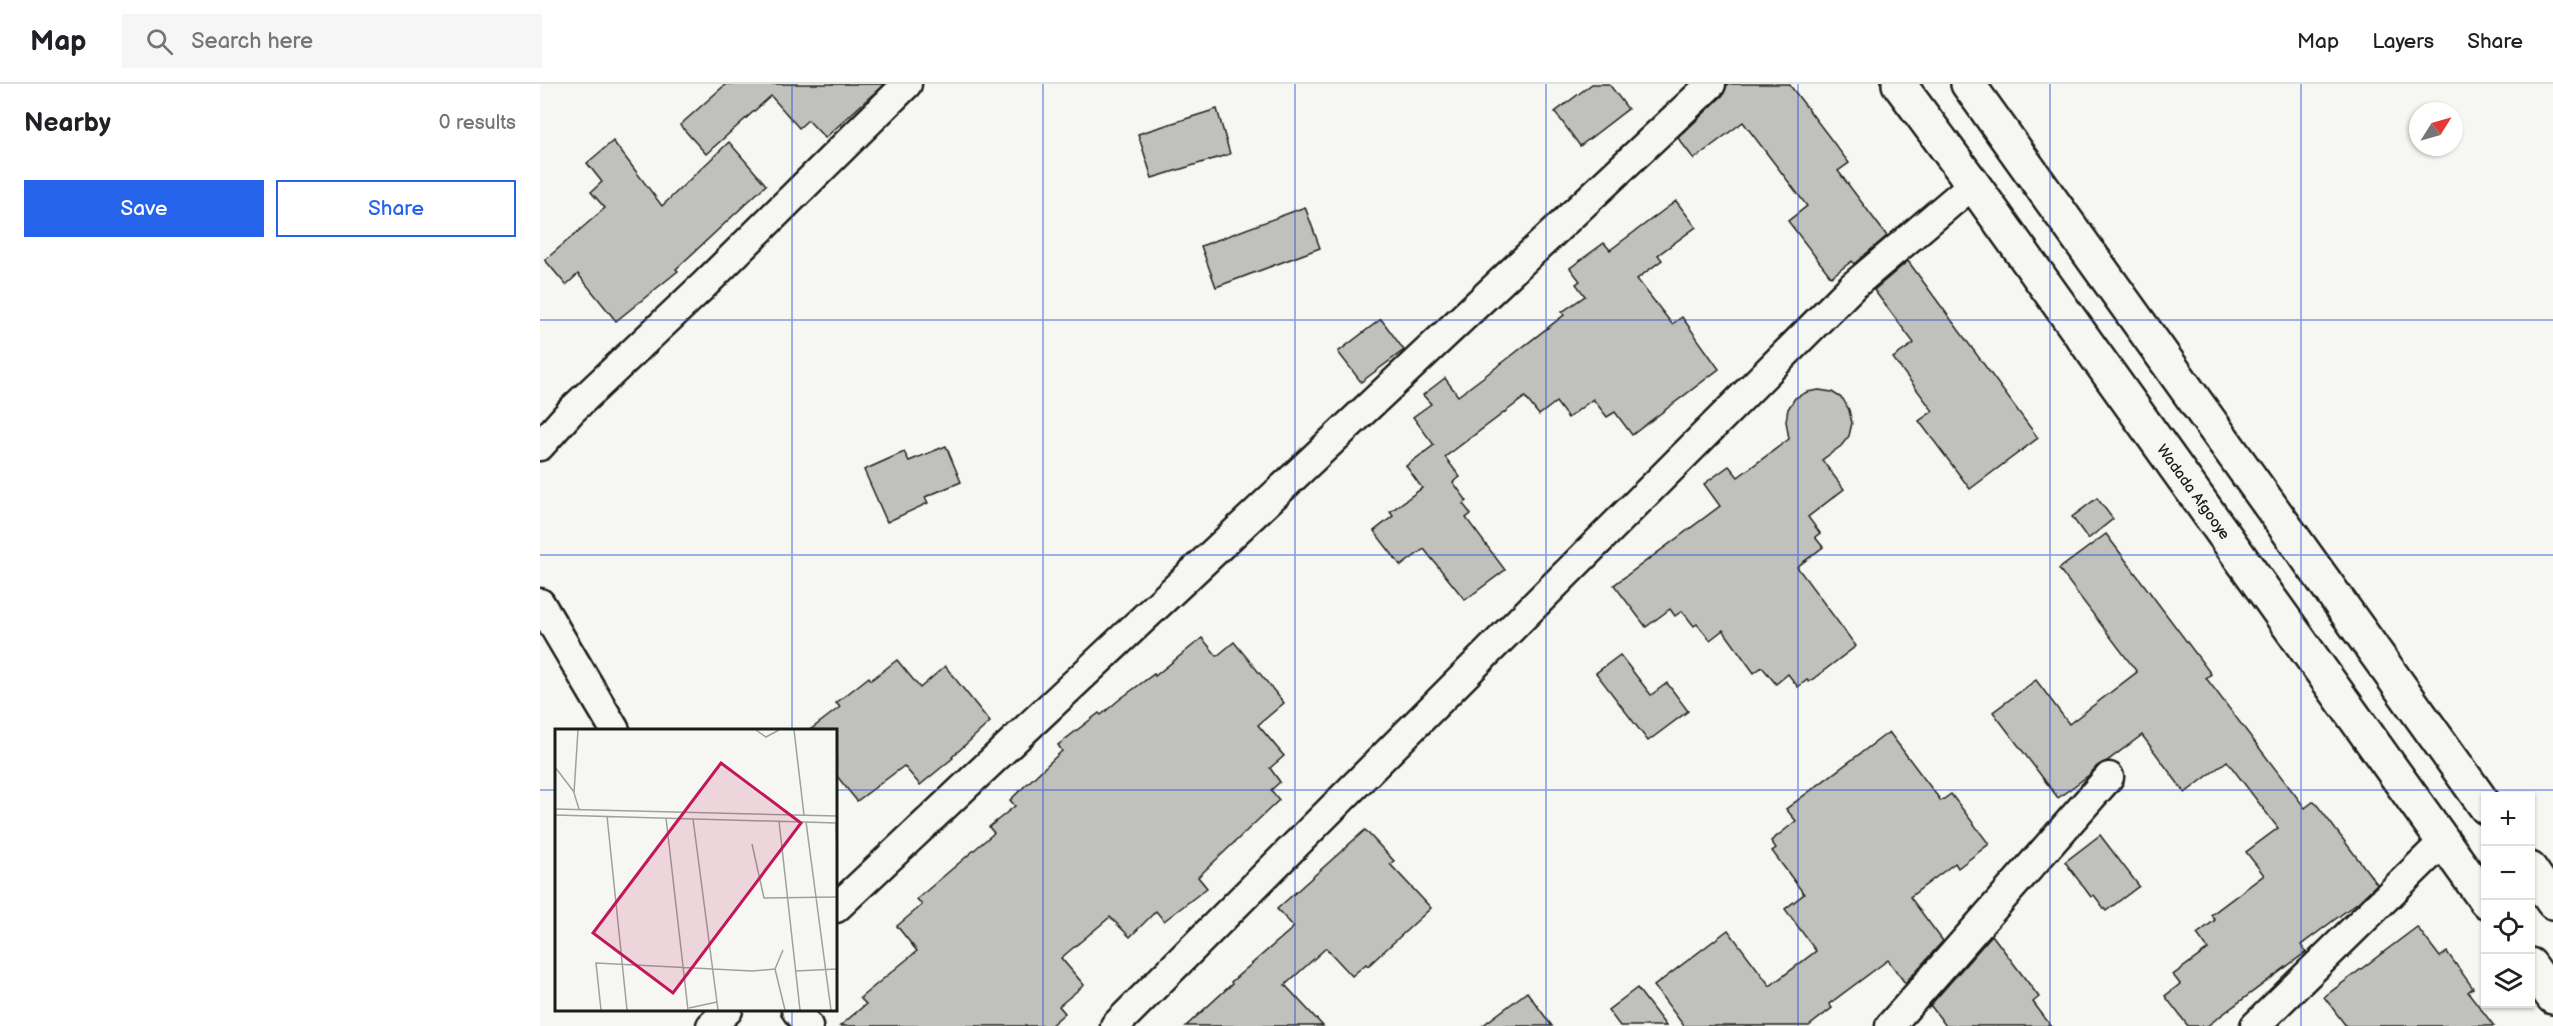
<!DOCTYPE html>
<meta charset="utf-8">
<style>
:root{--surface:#fff;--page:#f6f6f6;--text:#202124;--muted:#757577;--line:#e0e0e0;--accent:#2563eb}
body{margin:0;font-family:"Balsamiq Sans",sans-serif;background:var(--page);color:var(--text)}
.controls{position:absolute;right:18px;bottom:18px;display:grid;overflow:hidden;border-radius:0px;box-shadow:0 2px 4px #0004}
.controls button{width:54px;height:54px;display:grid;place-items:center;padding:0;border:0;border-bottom:2px solid var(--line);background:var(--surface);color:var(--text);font:30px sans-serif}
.compass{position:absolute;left:1869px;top:18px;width:54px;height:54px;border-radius:50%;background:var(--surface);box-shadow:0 2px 4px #0004;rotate:53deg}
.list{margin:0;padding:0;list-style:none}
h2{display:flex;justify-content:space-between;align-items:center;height:78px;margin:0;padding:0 24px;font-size:26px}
h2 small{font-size:20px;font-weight:400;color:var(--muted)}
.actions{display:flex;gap:12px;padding:18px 24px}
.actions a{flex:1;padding:14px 0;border:2px solid var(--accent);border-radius:0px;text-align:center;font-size:21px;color:var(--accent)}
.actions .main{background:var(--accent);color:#fff}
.icon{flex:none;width:33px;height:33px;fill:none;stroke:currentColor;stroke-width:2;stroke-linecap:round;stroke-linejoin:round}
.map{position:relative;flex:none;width:2013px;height:942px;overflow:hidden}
header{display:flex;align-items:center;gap:36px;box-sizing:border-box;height:84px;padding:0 30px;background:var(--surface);border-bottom:2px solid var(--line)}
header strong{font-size:28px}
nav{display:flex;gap:33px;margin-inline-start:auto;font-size:21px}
.search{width:420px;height:54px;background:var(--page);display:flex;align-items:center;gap:15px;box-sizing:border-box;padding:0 21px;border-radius:0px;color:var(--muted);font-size:22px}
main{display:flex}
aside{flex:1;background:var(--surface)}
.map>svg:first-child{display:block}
.building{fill:#c0c0bd;stroke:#1c1c1c;stroke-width:1.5}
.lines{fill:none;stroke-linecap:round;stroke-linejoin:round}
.street-casing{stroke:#1c1c1c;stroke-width:33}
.highway-casing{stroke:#1c1c1c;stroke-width:38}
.street{stroke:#f6f6f2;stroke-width:28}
.highway{stroke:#f6f6f2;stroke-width:33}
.grid{fill:none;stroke:#1d4ed8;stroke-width:1.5;stroke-opacity:0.55}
.labels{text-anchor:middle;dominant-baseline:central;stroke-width:4.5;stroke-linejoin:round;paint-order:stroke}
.street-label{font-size:15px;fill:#1c1c1c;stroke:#f6f6f2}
.inset-road{fill:none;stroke:#9f9f9c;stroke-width:1.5}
.view{fill:#c2185b;fill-opacity:0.15;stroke:#c2185b;stroke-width:3}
.inset-edge{fill:none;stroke:#1c1c1c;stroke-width:3}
</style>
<header>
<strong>Map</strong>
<div class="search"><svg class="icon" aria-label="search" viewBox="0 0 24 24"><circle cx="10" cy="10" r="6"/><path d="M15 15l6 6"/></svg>Search here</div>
<nav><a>Map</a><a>Layers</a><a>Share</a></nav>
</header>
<main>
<aside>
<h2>Nearby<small>0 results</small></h2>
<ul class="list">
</ul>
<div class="actions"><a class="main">Save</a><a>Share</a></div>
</aside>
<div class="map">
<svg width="2013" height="942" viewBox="0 0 2013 942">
<rect width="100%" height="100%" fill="#f6f6f2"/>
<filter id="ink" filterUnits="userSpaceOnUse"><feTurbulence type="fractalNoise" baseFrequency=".0167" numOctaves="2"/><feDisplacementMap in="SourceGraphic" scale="12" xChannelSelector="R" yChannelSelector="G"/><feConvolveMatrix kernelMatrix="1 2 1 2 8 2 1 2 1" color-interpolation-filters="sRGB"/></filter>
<g filter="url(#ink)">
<g class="building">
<path d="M186,0H344L285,54L268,36L259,44L231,12L166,70L140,41Z"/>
<path d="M1052,0H1069L1088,25L1040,62L1015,28Z"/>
<path d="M1187,0H1249L1309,79L1298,87L1347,152L1314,180L1312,177L1291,193L1248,137L1267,122L1203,38L1154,75L1138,54L1183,11Z"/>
<path d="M677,25L690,70L612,94L598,50Z"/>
<path d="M73,57L122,122L189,58L226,101L136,185L138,187L76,237L38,190L26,201L5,176L65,124L51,108L62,98L47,79Z"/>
<path d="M1136,117L1156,143L1118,171L1122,176L1097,195L1132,240L1142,233L1179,285L1092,351L1075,328L1067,333L1053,315L1028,334L1016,318L999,331L985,313L905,373L920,393L913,398L927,417L923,420L931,430L926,434L965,486L925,516L884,465L861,482L834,447L853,432L850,428L882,404L866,382L894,361L873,333L891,320L883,311L905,294L918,312L966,276L1024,231L1022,228L1045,212L1036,200L1040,197L1030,184L1064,159L1070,166Z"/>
<path d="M765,123L780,164L676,203L661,162Z"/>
<path d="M1368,177L1498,354L1430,405L1379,337L1393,327L1353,274L1374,259L1334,206Z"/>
<path d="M841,235L864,266L821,298L798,268Z"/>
<path d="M1279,306L1292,308L1303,315L1309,326L1312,339L1309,352L1301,362L1282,376L1304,405L1268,433L1280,449L1275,453L1283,463L1257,483L1316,562L1269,598L1267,596L1258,603L1248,590L1236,600L1222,583L1214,589L1183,546L1170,556L1157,540L1154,542L1142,527L1135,532L1130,525L1106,543L1074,501L1180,422L1164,400L1189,382L1198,393L1249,355L1246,337L1248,325L1255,314L1267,308Z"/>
<path d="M406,362L421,398L385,413L388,419L347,438L324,386L364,368L369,377Z"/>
<path d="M1557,414L1573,435L1548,455L1532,433Z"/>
<path d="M1566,450L1671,590L1666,594L1765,724L1774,717L1837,800L1818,818L1761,861L1766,868L1667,942H1648L1625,912L1640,900L1633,891L1668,865L1657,850L1675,836L1671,831L1724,791L1706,768L1738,744L1687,677L1645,709L1602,651L1567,677L1557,682L1549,691L1518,714L1453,628L1496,596L1529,640L1597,588L1519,485Z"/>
<path d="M662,554L677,572L694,558L744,619L718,641L744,672L730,684L740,698L731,706L739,716L658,793L667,804L624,837L616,827L590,853L570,833L521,874L544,901L519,922L525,929L510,942H300L326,920L320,914L377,867L357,842L382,821L377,815L454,749L449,743L475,722L470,716L522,667L518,661L559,629L561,631L580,615L614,590L615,592Z"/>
<path d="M1080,571L1111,611L1127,599L1148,627L1108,657L1056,589Z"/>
<path d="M357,576L380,604L405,582L450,638L412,673L413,674L380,701L364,682L317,717L296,691V646H270L300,623L296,619L329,593L331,596Z"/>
<path d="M1349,648L1401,717L1411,710L1449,760L1418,784L1415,779L1370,813L1403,857L1365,899L1348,876L1289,920L1292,924L1269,942H1144L1114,902L1188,846L1230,902L1276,867L1245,825L1264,810L1232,767L1236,764L1231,757L1256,737L1246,725Z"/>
<path d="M825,746L854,777L850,780L891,824L828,882L826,880L812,892L786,864L745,901L783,942H646L692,900L691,898L754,843L737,825Z"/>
<path d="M1560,751L1599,802L1566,827L1554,811L1551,813L1525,778Z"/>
<path d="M1877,843L1900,873L1907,868L1933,904L1928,908L1954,942H1806L1784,913Z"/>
<path d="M1452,851L1499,913L1493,918L1511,942H1406L1391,922L1387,925Z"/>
<path d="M1097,904L1126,942H1080L1068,926Z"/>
<path d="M987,908L1012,942H942Z"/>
</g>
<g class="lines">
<defs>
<g id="street">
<path d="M0,362L32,326L164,201L367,0"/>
<path d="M0,519L75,646"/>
<path d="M296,824L1171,0"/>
<path d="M256,926L268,942"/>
<path d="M171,942L188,926"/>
<path d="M575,942L1313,202L1433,100"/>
<path d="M1350,942L1569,693"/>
<path d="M1715,942L1903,758"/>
</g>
<g id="highway">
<path d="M1359,0L1433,100L1946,817"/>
<path d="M1428,0L1946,723"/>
<path d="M1990,785L2013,818"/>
<path d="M1990,881L2013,913"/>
</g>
</defs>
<use href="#street" class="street-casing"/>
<use href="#highway" class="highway-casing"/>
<use href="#street" class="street"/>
<use href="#highway" class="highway"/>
</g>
</g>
<path class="grid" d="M252,0V646M503,0V942M755,0V942M1006,0V942M1258,0V942M1510,0V942M1761,0V942M0,236H2013M0,471H2013M0,706H16M296,706H2013M252,926V942"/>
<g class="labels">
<g class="street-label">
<text transform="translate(1653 408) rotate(54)">Wadada Afgooye</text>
</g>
</g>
<g transform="translate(15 645)">
<rect width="282" height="282" fill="#f6f6f2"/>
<path class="inset-road" d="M23,1L19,64L24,80M201,1L211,8L224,1M239,1L249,86M0,38L19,63M0,80L282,87M0,86L282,94M52,87L72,281M111,89L133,281M138,90L163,281M224,92L245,281M251,93L276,281M281,94L282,124M197,115L209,169L282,168M220,240L230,281M241,242L282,240M134,279L162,273M46,281L41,234L197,242L220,240L228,221"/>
<path class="view" d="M166,34L246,94L118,264L38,204Z"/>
<rect width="282" height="282" class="inset-edge"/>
</g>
</svg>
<div class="controls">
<button>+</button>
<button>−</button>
<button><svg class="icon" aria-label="locate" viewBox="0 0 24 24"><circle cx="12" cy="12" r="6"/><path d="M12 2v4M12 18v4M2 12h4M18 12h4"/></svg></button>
<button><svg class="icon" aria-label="layers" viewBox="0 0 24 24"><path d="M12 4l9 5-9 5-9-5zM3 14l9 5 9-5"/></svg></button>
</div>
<svg class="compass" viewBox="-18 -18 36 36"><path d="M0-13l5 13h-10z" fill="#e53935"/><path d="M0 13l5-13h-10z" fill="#757577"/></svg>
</div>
</main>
